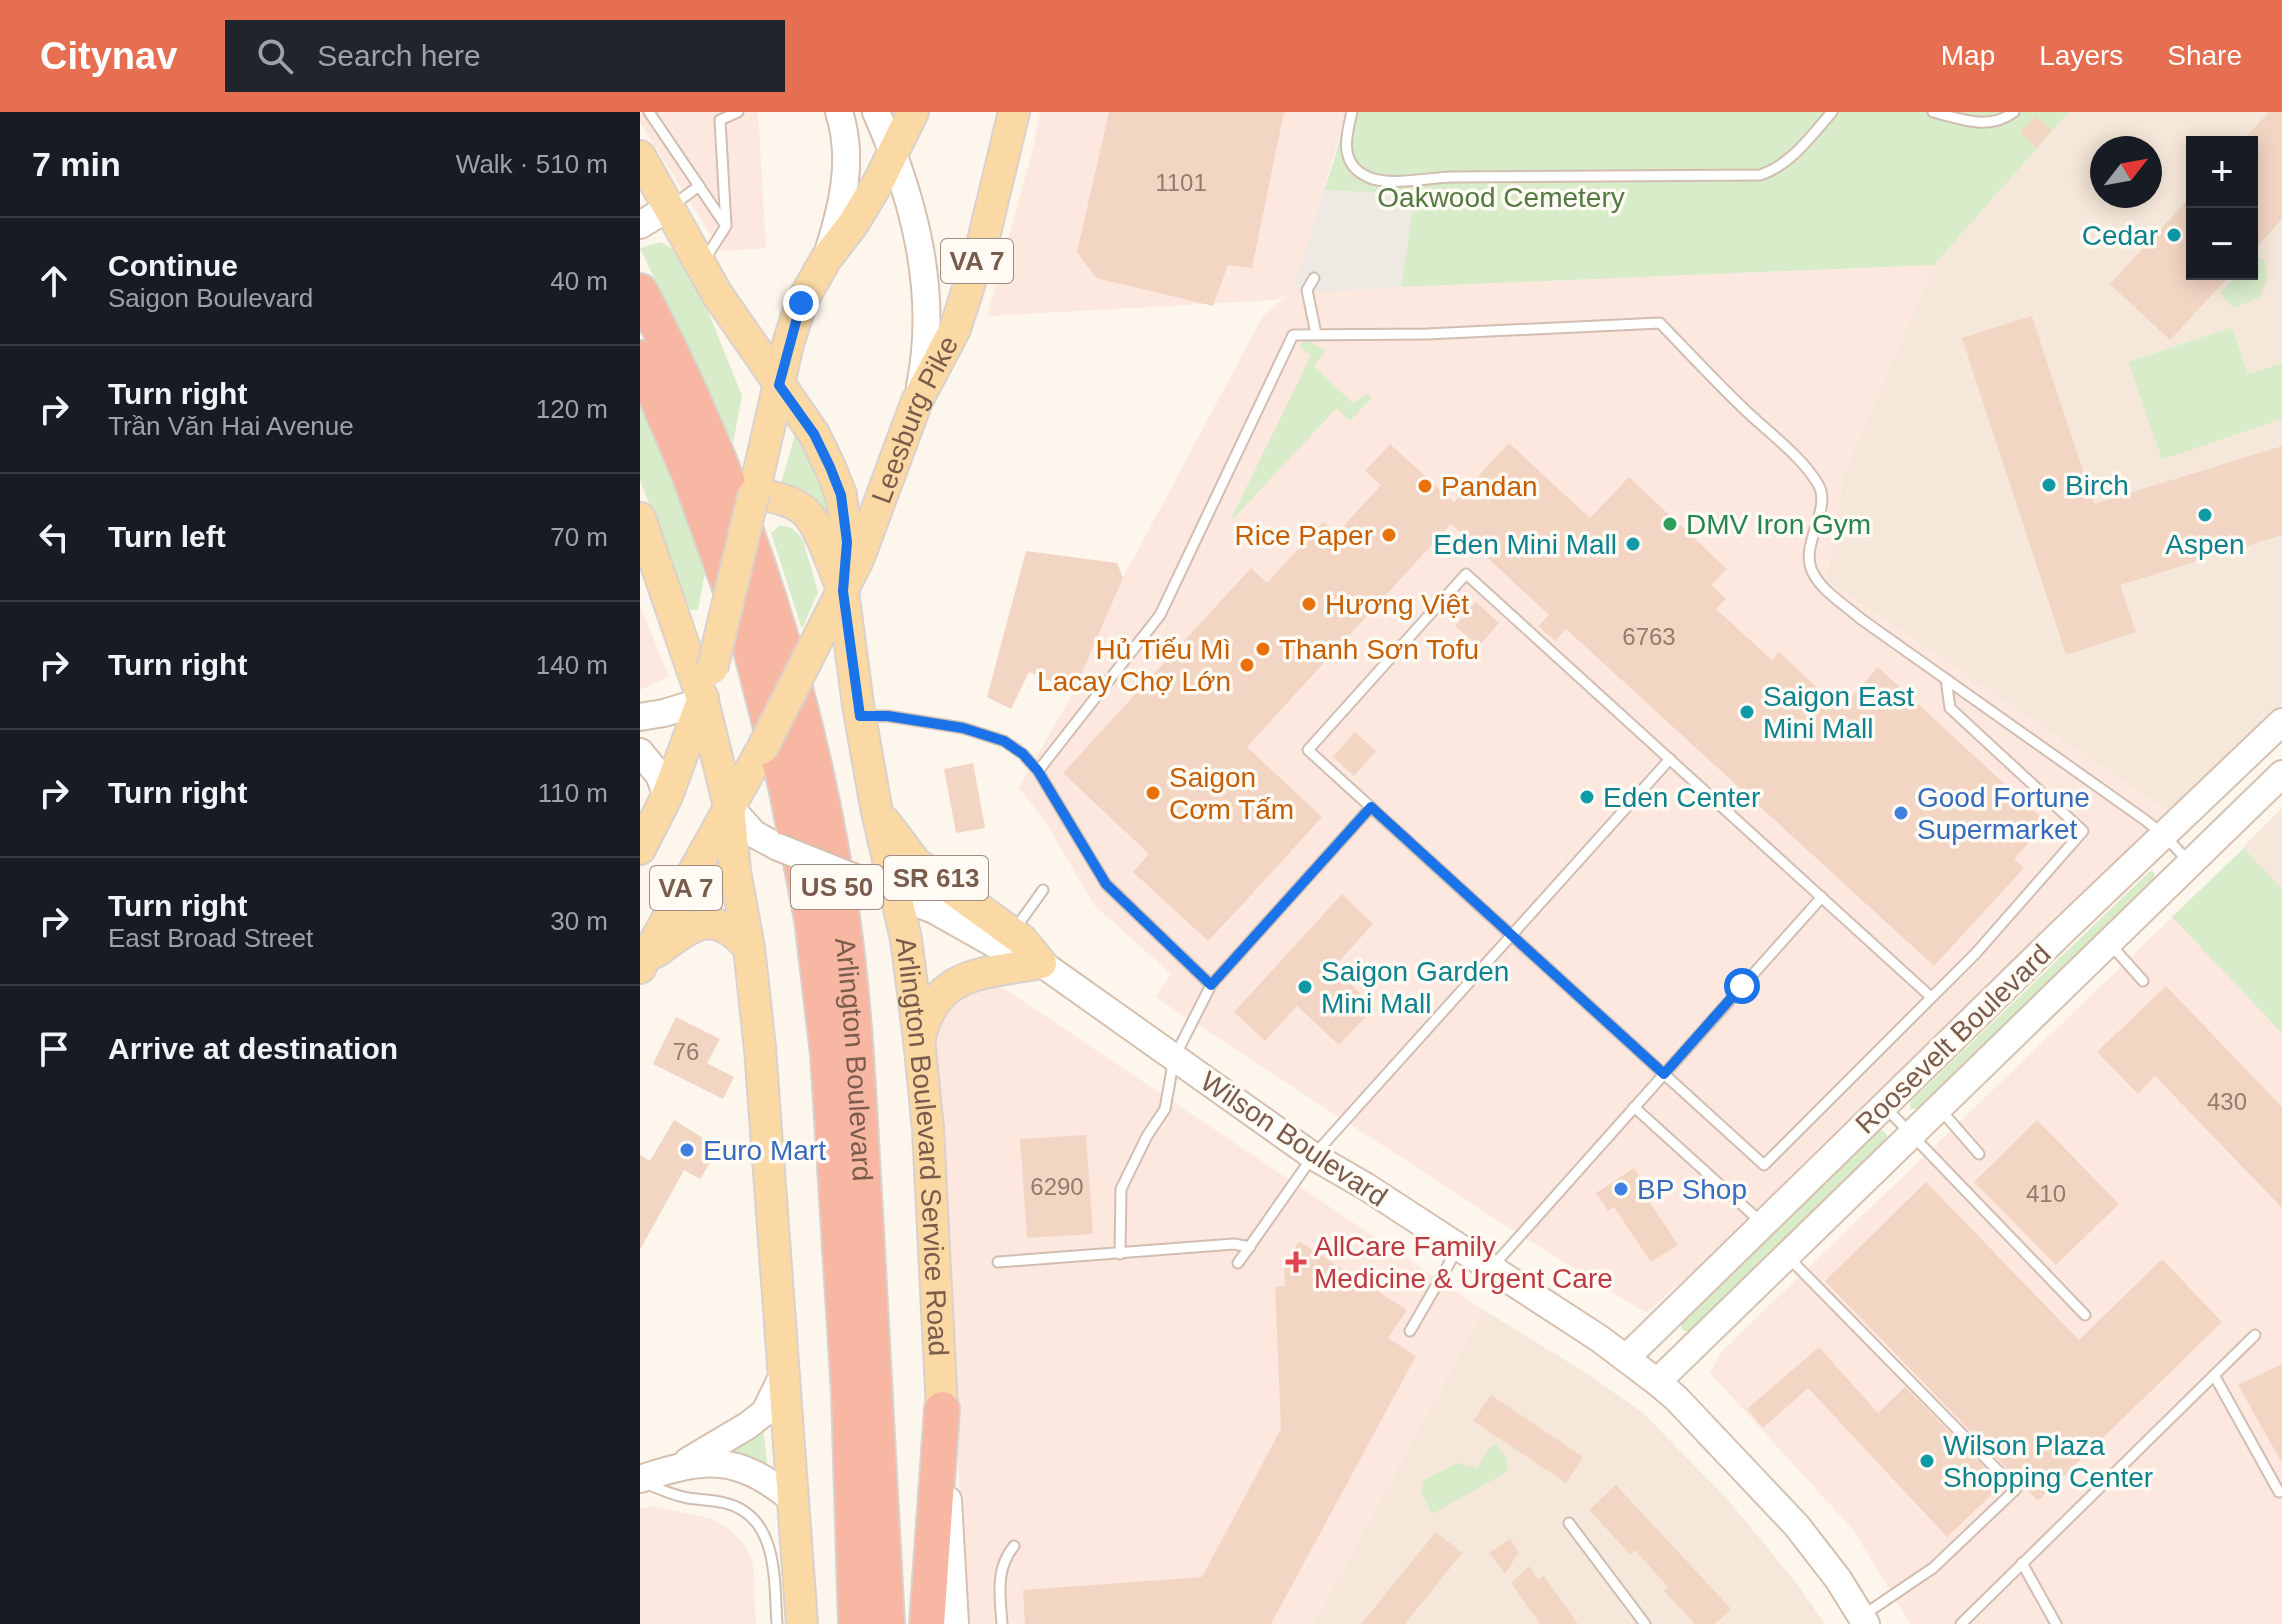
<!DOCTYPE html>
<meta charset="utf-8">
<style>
:root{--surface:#171b24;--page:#20242c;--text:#f1f3f6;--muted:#9ea1a6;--line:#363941;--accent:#e76f51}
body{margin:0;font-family:Helvetica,sans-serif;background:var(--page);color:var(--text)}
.controls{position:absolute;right:24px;top:24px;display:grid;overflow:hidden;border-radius:0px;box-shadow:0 4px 20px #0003}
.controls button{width:72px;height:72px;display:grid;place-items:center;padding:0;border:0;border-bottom:2px solid var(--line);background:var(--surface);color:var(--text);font:40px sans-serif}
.compass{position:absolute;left:1450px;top:24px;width:72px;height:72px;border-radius:50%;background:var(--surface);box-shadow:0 4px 20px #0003;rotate:59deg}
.stop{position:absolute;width:24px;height:24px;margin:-18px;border:6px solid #1a73e8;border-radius:50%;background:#fff}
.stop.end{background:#1a73e8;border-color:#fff;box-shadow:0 2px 8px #0008}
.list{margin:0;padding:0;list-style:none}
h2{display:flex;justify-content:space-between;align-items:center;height:104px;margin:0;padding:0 32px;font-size:34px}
h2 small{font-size:26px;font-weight:400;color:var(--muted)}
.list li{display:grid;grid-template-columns:52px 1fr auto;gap:24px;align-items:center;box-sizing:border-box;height:128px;padding:0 32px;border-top:2px solid var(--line)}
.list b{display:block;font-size:30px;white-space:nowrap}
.list p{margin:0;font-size:26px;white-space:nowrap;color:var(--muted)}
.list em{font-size:26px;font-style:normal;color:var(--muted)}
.icon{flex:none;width:44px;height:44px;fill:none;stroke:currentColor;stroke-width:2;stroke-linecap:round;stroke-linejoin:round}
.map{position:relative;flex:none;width:1642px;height:1512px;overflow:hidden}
header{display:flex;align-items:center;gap:48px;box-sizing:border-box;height:112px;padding:0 40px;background:var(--accent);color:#fff}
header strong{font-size:38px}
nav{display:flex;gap:44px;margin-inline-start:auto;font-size:28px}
.search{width:560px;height:72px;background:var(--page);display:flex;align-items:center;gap:20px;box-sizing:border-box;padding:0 28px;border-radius:0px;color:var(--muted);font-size:30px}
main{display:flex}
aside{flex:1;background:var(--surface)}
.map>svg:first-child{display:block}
.residential{fill:#f5e8da;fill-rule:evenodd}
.commercial{fill:#fde8e0}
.industrial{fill:#efe9e4}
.green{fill:#d8ecc9}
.building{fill:#f3d5c3}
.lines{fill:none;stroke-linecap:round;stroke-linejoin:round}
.lane-casing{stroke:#d1beb0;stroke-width:13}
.secondary-casing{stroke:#d6c0b0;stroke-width:30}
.primary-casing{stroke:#dad1cd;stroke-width:34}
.highway-casing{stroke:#dad1cd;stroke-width:38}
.lane{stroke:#fff;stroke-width:9}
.secondary{stroke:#fff;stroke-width:26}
.primary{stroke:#fbd9a5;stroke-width:30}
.highway{stroke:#f7b7a3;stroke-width:34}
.secondary-bridge-casing{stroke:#d6c0b0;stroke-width:30;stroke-linecap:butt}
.primary-bridge-casing{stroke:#dad1cd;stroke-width:34;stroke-linecap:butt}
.secondary-bridge{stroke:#fff;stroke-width:26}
.primary-bridge{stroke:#fbd9a5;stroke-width:30}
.route{stroke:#1a73e8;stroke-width:10}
.culture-dot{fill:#0f9aa8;stroke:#fffaf3;stroke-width:3}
.food-dot{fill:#e8710a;stroke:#fffaf3;stroke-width:3}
.leisure-dot{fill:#2e9e5b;stroke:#fffaf3;stroke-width:3}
.shop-dot{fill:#3f7fe0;stroke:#fffaf3;stroke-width:3}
.health-dot{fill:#e0444e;stroke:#fffaf3;stroke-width:3}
.labels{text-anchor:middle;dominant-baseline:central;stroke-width:7;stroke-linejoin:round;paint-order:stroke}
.number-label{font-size:24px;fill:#987a6a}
.shield{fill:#fffaf3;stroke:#a28b7f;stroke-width:2}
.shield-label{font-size:26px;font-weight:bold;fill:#7a5c4d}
.park-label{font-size:28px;fill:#537a41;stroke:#fffaf3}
.culture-label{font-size:28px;fill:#0d838f;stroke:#fffaf3;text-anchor:start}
.street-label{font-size:28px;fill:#7a5c4d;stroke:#fffaf3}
.food-label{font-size:28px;fill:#c56008;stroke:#fffaf3;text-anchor:start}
.leisure-label{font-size:28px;fill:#27864d;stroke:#fffaf3;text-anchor:start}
.shop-label{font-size:28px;fill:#366cbe;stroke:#fffaf3;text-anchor:start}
.health-label{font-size:28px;fill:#be3a42;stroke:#fffaf3;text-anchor:start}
</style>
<header>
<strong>Citynav</strong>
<div class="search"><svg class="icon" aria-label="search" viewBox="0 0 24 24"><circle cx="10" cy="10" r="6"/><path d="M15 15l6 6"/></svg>Search here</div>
<nav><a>Map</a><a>Layers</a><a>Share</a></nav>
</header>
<main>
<aside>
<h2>7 min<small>Walk · 510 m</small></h2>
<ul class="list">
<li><svg class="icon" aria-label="ahead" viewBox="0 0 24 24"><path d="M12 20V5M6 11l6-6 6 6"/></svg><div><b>Continue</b><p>Saigon Boulevard</p></div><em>40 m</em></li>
<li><svg class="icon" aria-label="right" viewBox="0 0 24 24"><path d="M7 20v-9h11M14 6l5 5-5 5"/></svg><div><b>Turn right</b><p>Trần Văn Hai Avenue</p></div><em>120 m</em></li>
<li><svg class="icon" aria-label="left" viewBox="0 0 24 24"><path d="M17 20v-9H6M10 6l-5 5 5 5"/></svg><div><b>Turn left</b></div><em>70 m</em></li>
<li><svg class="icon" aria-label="right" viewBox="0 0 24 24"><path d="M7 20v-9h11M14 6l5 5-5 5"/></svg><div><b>Turn right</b></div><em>140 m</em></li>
<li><svg class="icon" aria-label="right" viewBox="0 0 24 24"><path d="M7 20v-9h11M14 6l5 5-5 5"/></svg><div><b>Turn right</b></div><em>110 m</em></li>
<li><svg class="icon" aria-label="right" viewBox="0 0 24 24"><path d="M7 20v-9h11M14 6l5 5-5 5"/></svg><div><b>Turn right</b><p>East Broad Street</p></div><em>30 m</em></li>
<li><svg class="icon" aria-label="arrive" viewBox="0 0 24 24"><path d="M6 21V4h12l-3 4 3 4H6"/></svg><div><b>Arrive at destination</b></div></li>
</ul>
</aside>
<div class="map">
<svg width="1642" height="1512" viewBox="0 0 1642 1512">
<rect width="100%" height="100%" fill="#fdf6ec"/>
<g class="residential">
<path d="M1429,0H1642V251L1608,262L1592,215L1488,250L1522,348L1642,307V592L1530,701L1186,468L1204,361L1294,153ZM1552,30H1612V162H1552ZM1462,36H1510V84H1462Z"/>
<path d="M1642,696V777L1603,735Z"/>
<path d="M844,1198L946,1261L1003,1301L1090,1390L1157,1472L1185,1512H673Z"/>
</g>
<g class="commercial">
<path d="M0,0H118L126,136L81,139L0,11Z"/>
<path d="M400,0H706L656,176L761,175L1294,153L1204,361L1186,468L1530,701L1104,1115L1006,1201L860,1110L515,885L531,862L454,793L403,706L379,676L434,579L483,466L623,204L648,182L637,188L347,204L394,33Z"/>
<path d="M0,493L29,565L0,578Z"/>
<path d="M1604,736L1642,777V1512H1270L1214,1419L1070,1261L1082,1239Z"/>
<path d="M333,874L363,876L844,1198L673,1512H328L293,933L296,902Z"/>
<path d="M14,1394L71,1407L90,1417L105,1433L113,1452L116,1512H0V1397Z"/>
</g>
<path class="industrial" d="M684,78L776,81L761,175L683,180L654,177Z"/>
<g class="green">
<path d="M706,0H1429L1294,153L761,175L775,82L684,78L694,49Z"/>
<path d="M21,130L38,140L58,174L102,284L93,331L0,136Z"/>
<path d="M1615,145L1625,148L1627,166L1620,185L1594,196L1580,181L1599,162H1612V149Z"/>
<path d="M1592,215L1608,262L1642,251V307L1522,348L1488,250Z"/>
<path d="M665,229L673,231L686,239L674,254L713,291L728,281L732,286L711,308L707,307L697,296L589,411L671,243L658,234Z"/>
<path d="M0,287L66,455L58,498H50L0,368Z"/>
<path d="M156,319C173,349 190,378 192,413C177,394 166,379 141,372Z"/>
<path d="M140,413L152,416L163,428L178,480L162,517L131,421Z"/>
<path d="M1604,736L1642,777V921L1532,805Z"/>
<path d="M1510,759L1514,760L1515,767L1280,996L1271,997L1270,990Z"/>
<path d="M1240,1016L1251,1027L1050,1219H1043L1040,1209Z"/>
<path d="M123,1314L128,1359L76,1341Z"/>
<path d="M857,1332L867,1347V1360L792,1402L781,1380L784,1368L818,1351L837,1356L850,1335Z"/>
</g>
<g class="building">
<path d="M469,0H644L612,156L588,153L573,194L456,166L437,140Z"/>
<path d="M1629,0H1642V107L1612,140V30H1601Z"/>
<path d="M1396,4L1412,18L1397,36L1380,21Z"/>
<path d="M1552,83V162H1591L1530,228L1470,172Z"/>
<path d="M1392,204L1454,392L1642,334V423L1480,473L1496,520L1426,543L1322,226Z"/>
<path d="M869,331L950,406L989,365L1087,457L1071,473L1086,487L1076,497L1132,548L1139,540L1200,597L1238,555L1407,711L1374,747L1384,756L1294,854L926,517L915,529L898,514L909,503L811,412L607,635L682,705L602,793L568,829L493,760L509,742L423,661L611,456L627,471L683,410L696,422L741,373L725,359L750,332L814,390Z"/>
<path d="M386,439L477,451L483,466L434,579L389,560L371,597L347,585Z"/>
<path d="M836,490L859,511L839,534L815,514Z"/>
<path d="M715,620L736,639L714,664L693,645Z"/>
<path d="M333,651L345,716L316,721L304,657Z"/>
<path d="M702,782L733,812L693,856L735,895L699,933L657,894L625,929L594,900Z"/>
<path d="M1526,874L1642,995V1096L1515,964L1498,982L1457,940Z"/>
<path d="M36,905L80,927L67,951L94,965L83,987L13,952Z"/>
<path d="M34,1008L79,1036L60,1067L44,1058L0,1138V1043L10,1049Z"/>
<path d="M1397,1008L1479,1092L1416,1153L1334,1070Z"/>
<path d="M446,1023L453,1122L387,1126L380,1027Z"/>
<path d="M994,1056L1006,1074L1001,1077L1038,1133L1011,1150L974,1095L968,1099L956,1081Z"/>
<path d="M1286,1070L1439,1228L1522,1147L1582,1210L1398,1389L1185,1169Z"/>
<path d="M659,1129L767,1198L748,1226L776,1244L631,1512H385L383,1478L562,1465L641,1317L635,1175L645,1174L644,1154Z"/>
<path d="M1179,1235L1238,1301L1265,1275L1362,1373L1307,1425L1168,1276L1123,1316L1107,1297Z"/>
<path d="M1642,1252V1351L1598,1273Z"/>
<path d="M851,1283L943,1345L926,1371L833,1309Z"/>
<path d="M976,1373L1091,1497L1075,1512H1055L1024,1479L1028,1475L995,1438L990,1442L949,1398Z"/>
<path d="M796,1420L822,1441L765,1512H721Z"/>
<path d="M870,1427L879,1440L865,1462L849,1441Z"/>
<path d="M889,1454L898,1467L904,1464L938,1512H900L871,1471Z"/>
</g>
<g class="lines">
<defs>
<g id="lane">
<path d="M9,0L84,111"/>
<path d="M712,0C706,23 699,51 726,64C745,75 787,66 810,65C913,64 1017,64 1120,63C1151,53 1171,24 1192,0"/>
<path d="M1293,0C1321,7 1349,19 1374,0"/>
<path d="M33,93L59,74"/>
<path d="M65,147L86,114L80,8L98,0"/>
<path d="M674,166L667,178L676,222"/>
<path d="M223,604H248L323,616L364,629L383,642L398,659L466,772L571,873"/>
<path d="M398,659L520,503L653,223L787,222L1020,211C1047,239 1073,267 1101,294C1126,319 1160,342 1178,372C1193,398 1158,433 1173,461C1182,479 1205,493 1221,507L1505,708L1525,724L1548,749"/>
<path d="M375,817L403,778"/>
<path d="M1471,833L1503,869"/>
<path d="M1291,885L826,462L668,638L1124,1053L1336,841L1443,719L1310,596L1306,567"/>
<path d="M994,995L1121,1110"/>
<path d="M1246,996L1445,1203"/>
<path d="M1299,996L1339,1042"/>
<path d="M480,1142L481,1077L507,1024L525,997L534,946L571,873L731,695"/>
<path d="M1149,1146L1376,1377L1293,1456L1225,1502"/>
<path d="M358,1150L594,1132L610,1135"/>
<path d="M598,1151L673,1044L1030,647"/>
<path d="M853,1154L1182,785"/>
<path d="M770,1219L818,1136"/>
<path d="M1574,1263L1639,1380"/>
<path d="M7,1372C20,1377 34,1384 48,1386C60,1388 73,1388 85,1391C139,1404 134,1469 137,1512"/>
<path d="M929,1411L1005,1512"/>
<path d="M1382,1451L1416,1512"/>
<path d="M362,1512C360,1483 355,1457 374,1434"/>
<path d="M1321,1512L1615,1223"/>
</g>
<g id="secondary">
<path d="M236,0C274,86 299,180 280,274"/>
<path d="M0,113L30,95"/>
<path d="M189,137C203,92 214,46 199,0"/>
<path d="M0,605L24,601L63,589"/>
<path d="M0,640L19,663L27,684"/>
<path d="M89,694L114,722L138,735"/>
<path d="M218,767L294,798L372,842L401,851L673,1044L725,1074L960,1227L1017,1270L1036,1286L1157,1414L1198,1467L1226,1512"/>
<path d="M986,1246L1424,818L1642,610"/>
<path d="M1017,1270L1642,662"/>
<path d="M48,1349L107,1314L125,1300L143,1263"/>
<path d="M0,1367C66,1345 97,1342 153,1388"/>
<path d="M308,1388L315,1512"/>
</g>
<g id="primary">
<path id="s1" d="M0,44L77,182L174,322L190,355L201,383L207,430L203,479L218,593L236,695L266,827L279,927L288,1017L302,1297"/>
<path d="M0,406L63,589L89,694L95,759L109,836L120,936L162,1512"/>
<path d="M201,474C192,454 180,411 163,398C150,387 131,385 114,381L148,232L161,191L186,147L213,112L239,69L273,0"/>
<path id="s2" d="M174,534L218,448L277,289L315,217L342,133L374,0"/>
<path d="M245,710L276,751L382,828L401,851C344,862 296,858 280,925"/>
<path d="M0,737L27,684L63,586"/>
<path d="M16,840C53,813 73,794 109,836"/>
<path d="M0,856L122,637"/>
</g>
<g id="highway">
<path id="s3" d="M0,179C102,371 171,589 202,805C216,902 219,1001 225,1100C232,1237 240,1375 247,1512"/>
<path d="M0,246L50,364L108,526L146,674L172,807L188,942L209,1280L216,1512"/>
<path d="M287,1512L302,1297"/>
</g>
</defs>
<use href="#lane" class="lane-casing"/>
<use href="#secondary" class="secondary-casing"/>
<use href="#primary" class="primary-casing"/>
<use href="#highway" class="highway-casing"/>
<use href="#lane" class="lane"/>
<use href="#secondary" class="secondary"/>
<use href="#primary" class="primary"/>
<use href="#highway" class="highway"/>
<defs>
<path id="secondary-bridge" d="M138,735L218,767"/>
<g id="primary-bridge">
<path d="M72,557L114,381"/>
<path d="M122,637L174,534"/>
</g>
</defs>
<use href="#secondary-bridge" class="secondary-bridge-casing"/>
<use href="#primary-bridge" class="primary-bridge-casing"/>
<use href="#secondary-bridge" class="secondary-bridge"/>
<use href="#primary-bridge" class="primary-bridge"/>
</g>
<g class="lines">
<path class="route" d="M161,191L139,273L174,322L190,355L201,383L207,430L203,479L220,604H248L323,616L364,629L383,642L398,659L466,772L571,873L731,695L1024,962L1102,874"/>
</g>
<g class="culture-dot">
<circle cx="1534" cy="123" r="8"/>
<circle cx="1409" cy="373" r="8"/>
<circle cx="1565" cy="403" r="8"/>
<circle cx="993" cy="432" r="8"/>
<circle cx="1107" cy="600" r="8"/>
<circle cx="947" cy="685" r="8"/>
<circle cx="665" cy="875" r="8"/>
<circle cx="1287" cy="1349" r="8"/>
</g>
<g class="food-dot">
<circle cx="785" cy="374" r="8"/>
<circle cx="749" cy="423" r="8"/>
<circle cx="669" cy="492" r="8"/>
<circle cx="623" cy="537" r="8"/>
<circle cx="607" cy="553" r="8"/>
<circle cx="513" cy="681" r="8"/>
</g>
<circle class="leisure-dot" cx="1030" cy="412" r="8"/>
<g class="shop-dot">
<circle cx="1261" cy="701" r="8"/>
<circle cx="47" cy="1038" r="8"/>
<circle cx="981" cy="1077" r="8"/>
</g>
<path class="health-dot" d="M652 1138h8v8h8v8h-8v8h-8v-8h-8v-8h8z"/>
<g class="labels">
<g class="number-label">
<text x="541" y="70">1101</text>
<text x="1009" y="524">6763</text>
<text x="46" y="939">76</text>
<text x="1587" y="989">430</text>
<text x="417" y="1074">6290</text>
<text x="1406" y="1081">410</text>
</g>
<g class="shield">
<rect x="301" y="127" width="72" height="44" rx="6"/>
<rect x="244" y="744" width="104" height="44" rx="6"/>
<rect x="151" y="753" width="92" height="44" rx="6"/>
<rect x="10" y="754" width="72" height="44" rx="6"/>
</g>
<g class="shield-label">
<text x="337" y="149">VA 7</text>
<text x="296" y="766">SR 613</text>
<text x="197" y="775">US 50</text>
<text x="46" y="776">VA 7</text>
</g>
<g class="park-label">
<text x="861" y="85">Oakwood Cemetery</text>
</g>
<g class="culture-label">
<text x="1518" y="123" text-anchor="end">Cedar</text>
<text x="1425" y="373">Birch</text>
<text x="977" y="432" text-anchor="end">Eden Mini Mall</text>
<text x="1565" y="432" text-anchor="middle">Aspen</text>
<text x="1123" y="584">Saigon East<tspan x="1123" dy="32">Mini Mall</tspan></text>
<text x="963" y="685">Eden Center</text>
<text x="681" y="859">Saigon Garden<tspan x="681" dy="32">Mini Mall</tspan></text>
<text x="1303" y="1333">Wilson Plaza<tspan x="1303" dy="32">Shopping Center</tspan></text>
</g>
<g class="street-label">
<text stroke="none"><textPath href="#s2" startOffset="248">Leesburg Pike</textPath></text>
<text transform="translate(1313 927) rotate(-44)">Roosevelt Boulevard</text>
<text stroke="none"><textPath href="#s3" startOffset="804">Arlington Boulevard</textPath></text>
<text transform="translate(654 1027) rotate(34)">Wilson Boulevard</text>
<text stroke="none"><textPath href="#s1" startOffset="1054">Arlington Boulevard Service Road</textPath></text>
</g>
<g class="food-label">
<text x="801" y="374">Pandan</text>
<text x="733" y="423" text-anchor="end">Rice Paper</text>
<text x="685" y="492">Hương Việt</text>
<text x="591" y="537" text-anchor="end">Hủ Tiếu Mì<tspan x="591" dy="32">Lacay Chợ Lớn</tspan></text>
<text x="639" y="537">Thanh Sơn Tofu</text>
<text x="529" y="665">Saigon<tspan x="529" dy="32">Cơm Tấm</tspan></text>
</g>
<g class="leisure-label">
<text x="1046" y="412">DMV Iron Gym</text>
</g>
<g class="shop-label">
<text x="1277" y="685">Good Fortune<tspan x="1277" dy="32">Supermarket</tspan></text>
<text x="63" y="1038">Euro Mart</text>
<text x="997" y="1077">BP Shop</text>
</g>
<g class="health-label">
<text x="674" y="1134">AllCare Family<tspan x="674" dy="32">Medicine &amp; Urgent Care</tspan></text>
</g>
</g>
</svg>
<div class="controls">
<button>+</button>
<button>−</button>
</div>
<svg class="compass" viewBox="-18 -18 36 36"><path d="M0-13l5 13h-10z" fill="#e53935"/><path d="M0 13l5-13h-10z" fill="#9ea1a6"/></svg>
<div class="stop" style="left:1102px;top:874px"></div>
<div class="stop end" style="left:161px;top:191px"></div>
</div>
</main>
